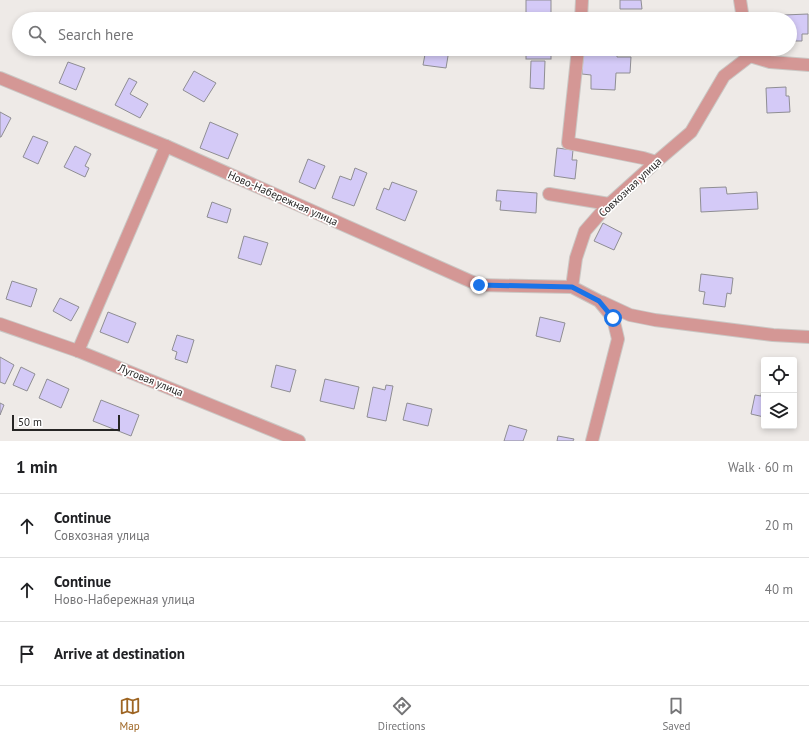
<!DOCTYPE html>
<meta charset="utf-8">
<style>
:root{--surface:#fff;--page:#f6f6f6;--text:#202124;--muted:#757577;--line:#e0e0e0;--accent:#9e6523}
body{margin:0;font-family:"PT Sans",sans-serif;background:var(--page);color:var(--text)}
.controls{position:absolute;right:12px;bottom:12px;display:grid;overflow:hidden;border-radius:4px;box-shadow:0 2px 6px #0003}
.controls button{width:36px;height:36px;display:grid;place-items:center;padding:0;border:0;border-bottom:1px solid var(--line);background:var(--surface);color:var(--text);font:20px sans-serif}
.scale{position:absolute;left:12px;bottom:10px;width:108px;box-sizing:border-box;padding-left:4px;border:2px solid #262524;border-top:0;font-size:11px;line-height:14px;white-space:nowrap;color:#262524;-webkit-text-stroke:3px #fff;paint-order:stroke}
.stop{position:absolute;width:12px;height:12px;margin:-9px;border:3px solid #1a73e8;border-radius:50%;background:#fff}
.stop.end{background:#1a73e8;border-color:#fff;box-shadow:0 1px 4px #0008}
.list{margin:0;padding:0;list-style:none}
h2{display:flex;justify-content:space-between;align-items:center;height:52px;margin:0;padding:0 16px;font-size:17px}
h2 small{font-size:13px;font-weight:400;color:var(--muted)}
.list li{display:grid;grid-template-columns:26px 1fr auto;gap:12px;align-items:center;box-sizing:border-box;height:64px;padding:0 16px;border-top:1px solid var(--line)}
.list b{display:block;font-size:15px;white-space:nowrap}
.list p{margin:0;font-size:13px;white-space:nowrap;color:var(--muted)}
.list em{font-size:13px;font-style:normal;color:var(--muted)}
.icon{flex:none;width:22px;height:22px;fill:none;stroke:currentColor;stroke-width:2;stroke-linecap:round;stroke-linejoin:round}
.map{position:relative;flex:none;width:809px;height:441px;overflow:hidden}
.search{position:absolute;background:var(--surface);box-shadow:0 2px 6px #0003;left:12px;right:12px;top:12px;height:44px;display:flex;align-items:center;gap:10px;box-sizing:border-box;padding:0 14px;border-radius:22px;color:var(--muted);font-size:15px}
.sheet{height:244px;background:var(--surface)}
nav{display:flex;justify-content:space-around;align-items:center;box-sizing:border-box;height:56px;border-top:1px solid var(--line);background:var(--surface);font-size:11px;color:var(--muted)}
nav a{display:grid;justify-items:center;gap:2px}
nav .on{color:var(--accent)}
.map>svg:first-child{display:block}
.building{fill:#d4caf7;stroke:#8f8e93}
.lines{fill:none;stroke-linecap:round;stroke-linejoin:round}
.minor-casing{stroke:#cac7c4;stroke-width:14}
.minor{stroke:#d49795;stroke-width:12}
.route{stroke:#1a73e8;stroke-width:5}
.labels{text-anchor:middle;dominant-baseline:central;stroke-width:3.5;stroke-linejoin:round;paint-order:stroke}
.street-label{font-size:11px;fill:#262524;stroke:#fff}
</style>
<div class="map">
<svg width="809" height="441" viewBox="0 0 809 441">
<rect width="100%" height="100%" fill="#eeeae7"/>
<g class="building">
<rect x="526" y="0" width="25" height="19"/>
<path d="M620,0H641L642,9H620Z"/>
<path d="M808,14V34H802V41H790V19H784V15Z"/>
<path d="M35,15L44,19H33Z"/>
<path d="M426,49L449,50L446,68L423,65Z"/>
<rect x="526" y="49" width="25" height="10"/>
<path d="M599,49H617V57H631L630,73H616L615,90L591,89V75L582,74L583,55H598Z"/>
<path d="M531,61H545L544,89L530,88Z"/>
<path d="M68,62L85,68L76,90L59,83Z"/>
<path d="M194,71L216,83L204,102L183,90Z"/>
<path d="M129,78L137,82L130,94L148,104L140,118L115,105Z"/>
<path d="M786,87V96H789L790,112L767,113L766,88Z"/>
<path d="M0,112L11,118L1,137H0Z"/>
<path d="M210,122L238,134L228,159L200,148Z"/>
<path d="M33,136L48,142L38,164L23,157Z"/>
<path d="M75,146L91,154L85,166L89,168L85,177L64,167Z"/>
<path d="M557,148L573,150L572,160H577L575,179L554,176Z"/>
<path d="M308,159L325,166L315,189L299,182Z"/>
<path d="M355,168L367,173L354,206L332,198L340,176L351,180Z"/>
<path d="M392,182L417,191L405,221L376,209L384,188L389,190Z"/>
<path d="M726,187L727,194L757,192L758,209L701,212L700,188Z"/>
<path d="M497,190L537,193L536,213L500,210L501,201H496Z"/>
<path d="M212,202L231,209L227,223L207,217Z"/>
<path d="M603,223L622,233L614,250L594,241Z"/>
<path d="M244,236L268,243L261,265L238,258Z"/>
<path d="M701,274L733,278L731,294L727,293L725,307L703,304L705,292L699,291Z"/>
<path d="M12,281L37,289L31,307L6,299Z"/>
<path d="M60,298L79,307L71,321L53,311Z"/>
<path d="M108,312L136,323L128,343L100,332Z"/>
<path d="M540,317L565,323L560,342L536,336Z"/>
<path d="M177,335L194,340L187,363L175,359L177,352L172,350Z"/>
<path d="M0,357L14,365L5,384L0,382Z"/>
<path d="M276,365L296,370L290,392L271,387Z"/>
<path d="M21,367L35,374L27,391L13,385Z"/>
<path d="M47,379L69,389L61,408L39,398Z"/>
<path d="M325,379L359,387L354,409L320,401Z"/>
<path d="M763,382H764V417L751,414L755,395L761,396Z"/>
<path d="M386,385L393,386L386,421L367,417L373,387L385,390Z"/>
<path d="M101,400L139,415L131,436L93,421Z"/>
<path d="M0,403L4,405L0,415Z"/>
<path d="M407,403L432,409L428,426L403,420Z"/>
<path d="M509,425L527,430L523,441H504Z"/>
<path d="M558,436L574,439L573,441H557Z"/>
</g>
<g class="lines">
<defs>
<g id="minor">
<path d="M740,0L743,19"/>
<path d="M581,19L582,0"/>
<path d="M578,49L568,143L643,158L656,162"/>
<path d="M748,49L750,56L770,62L809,65"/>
<path d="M0,78L166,146L479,285L572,287"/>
<path d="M549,194L609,204"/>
<path d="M602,302L630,315L655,320L773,335L809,337"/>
<path d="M0,324L78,351L299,441"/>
<path d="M78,351L166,146"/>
<path d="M592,441L618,339L613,318L599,301L572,287L576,258L585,231L606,207L656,162L691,132L724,76L750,56"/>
</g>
</defs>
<use href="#minor" class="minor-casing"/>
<use href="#minor" class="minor"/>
</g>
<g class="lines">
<path class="route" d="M479,285L572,287L599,301L613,318"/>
</g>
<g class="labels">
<g class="street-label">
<text transform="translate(630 187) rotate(-43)">Совхозная улица</text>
<text transform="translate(283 198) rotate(24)">Ново-Набережная улица</text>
<text transform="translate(151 380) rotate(22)">Луговая улица</text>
</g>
</g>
</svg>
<div class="controls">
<button><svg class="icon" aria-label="locate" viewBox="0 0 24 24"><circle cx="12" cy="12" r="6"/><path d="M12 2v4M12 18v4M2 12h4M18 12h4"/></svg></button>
<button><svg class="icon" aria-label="layers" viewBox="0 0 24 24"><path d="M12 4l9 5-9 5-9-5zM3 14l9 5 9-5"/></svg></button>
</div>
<div class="scale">50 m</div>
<div class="stop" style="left:613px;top:318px"></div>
<div class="stop end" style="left:479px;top:285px"></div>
<div class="search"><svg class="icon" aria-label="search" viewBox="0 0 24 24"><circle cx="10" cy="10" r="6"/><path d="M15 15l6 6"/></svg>Search here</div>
</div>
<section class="sheet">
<h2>1 min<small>Walk · 60 m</small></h2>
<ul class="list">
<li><svg class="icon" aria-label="ahead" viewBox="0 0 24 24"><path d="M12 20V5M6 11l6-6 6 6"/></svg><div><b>Continue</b><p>Совхозная улица</p></div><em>20 m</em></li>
<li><svg class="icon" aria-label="ahead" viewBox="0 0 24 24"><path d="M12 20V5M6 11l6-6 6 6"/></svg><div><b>Continue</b><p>Ново-Набережная улица</p></div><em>40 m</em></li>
<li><svg class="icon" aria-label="arrive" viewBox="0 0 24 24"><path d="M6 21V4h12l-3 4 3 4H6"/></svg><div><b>Arrive at destination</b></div></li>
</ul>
</section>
<nav>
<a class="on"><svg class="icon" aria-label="map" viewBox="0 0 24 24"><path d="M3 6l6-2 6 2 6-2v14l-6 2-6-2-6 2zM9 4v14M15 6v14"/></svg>Map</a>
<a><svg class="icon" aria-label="directions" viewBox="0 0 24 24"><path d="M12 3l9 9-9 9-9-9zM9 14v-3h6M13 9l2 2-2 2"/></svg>Directions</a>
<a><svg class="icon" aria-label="saved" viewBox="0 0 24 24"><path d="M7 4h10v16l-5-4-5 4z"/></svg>Saved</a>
</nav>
